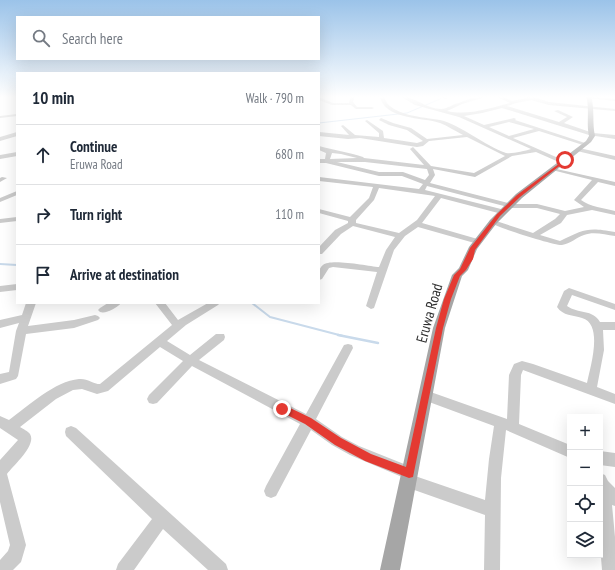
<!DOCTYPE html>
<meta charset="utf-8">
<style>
:root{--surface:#fff;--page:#f2f2f3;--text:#1f2937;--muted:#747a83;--line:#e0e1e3}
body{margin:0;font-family:"PT Sans Narrow",sans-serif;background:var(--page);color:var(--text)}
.controls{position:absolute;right:12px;bottom:12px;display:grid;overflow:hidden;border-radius:0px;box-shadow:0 4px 16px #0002}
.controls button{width:36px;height:36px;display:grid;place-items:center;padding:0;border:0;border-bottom:1px solid var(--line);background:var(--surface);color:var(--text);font:20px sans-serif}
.stop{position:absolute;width:12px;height:12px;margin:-9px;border:3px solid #e43a32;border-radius:50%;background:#fff}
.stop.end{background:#e43a32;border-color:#fff;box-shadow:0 1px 4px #0008}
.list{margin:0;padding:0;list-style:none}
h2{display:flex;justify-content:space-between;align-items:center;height:52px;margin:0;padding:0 16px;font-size:17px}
h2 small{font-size:13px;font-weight:400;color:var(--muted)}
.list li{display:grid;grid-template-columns:26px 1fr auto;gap:12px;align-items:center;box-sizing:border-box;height:60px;padding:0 16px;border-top:1px solid var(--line)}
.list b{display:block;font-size:15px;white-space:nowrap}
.list p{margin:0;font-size:13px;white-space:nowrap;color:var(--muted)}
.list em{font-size:13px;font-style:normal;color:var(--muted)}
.icon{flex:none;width:22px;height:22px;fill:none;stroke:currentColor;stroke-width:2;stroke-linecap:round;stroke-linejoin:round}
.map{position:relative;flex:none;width:615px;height:570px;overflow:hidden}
.search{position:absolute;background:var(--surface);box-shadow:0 4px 16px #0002;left:16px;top:16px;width:304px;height:44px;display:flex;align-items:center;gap:10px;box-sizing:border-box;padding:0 14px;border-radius:0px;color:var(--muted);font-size:15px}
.panel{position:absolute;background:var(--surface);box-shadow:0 4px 16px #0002;left:16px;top:72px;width:304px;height:232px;border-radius:0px}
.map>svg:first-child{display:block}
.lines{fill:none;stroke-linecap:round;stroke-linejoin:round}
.stream-far2{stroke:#c9daeb;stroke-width:1}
.stream-far1{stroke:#c9daeb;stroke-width:2}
.stream{stroke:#c9daeb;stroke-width:2.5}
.minor{fill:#cbcbcb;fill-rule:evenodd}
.major{fill:#a6a6a6;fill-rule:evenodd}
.route{fill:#e43a32}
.labels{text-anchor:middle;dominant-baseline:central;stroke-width:4;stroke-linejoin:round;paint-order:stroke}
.street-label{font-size:15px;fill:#2e2e2e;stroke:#fff}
</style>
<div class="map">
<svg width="615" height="570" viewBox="0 0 615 570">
<rect width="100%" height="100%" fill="#fff"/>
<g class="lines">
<g class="stream-far2">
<path d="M11,96L17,98"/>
<path d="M319,123L407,113L440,99"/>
</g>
<g class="stream-far1">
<path d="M0,264L17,265"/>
<path d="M252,303L270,317L343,336"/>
</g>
<path class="stream" d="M338,335L378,343"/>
<g class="minor">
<path d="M351,96H355L353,102L357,107H372L374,108L372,109H356L351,105H332L319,100V97L333,103H349Z"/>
<path d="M380,96H384C388,116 424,117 440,120C461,125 485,146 506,153C513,154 524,151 531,149L459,117L415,105L400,96C413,96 427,109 441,109C447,109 453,104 459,103C468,99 479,96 489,96L462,104L447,111C468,116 490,108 510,103L496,96H502L512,101L527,98L524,96H530L549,102L615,109V111L549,105L531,100L516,103L507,106L559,122L567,117L554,111L558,110L573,117L564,123L593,133L615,135V139L589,135L502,108L482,113L464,116L484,125L514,118L516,119L515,120L588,144L583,145L539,131L513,138L565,161V163H561L536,152L512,156L475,177L433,169L435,175L430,183L512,204H537L565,211L584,207L574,200L592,180L552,170V168L615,182V186L598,182L581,200C590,207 604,208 615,211V215L592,210L567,215L561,223L540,235L560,241C584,229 588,227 615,232V236C605,235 594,231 584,235C577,237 570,244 562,245C556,246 495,227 489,222L493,220L533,233L555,219L560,214L537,208H507L504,206L427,186L425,190L505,210L506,212L502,214L441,198L422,223L481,240L482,242L478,244L418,227L405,236L394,250L374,308L371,309L366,306L377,272L333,267L329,268L322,279L319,280C319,274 318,269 323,265C330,258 368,266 379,267L386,250L395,237L353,226L341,234L322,254H319V247L335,230L348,223V221L319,213V209L350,217L369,198L373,187L319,181V177L419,189L423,184L402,176H379L326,163H319V159H325L326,153L319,150V146C334,150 348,152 363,157L364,158L424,165L410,149L413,147L431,166L474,173L505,156L467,137L429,141L423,146L417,147L360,138L348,139L319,136V132L349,135L341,126L343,125L355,135L379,137V133L365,121L367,120L383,131L384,138L417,143L423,141L407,130L389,125L379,120L381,118L393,123L411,128L427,139L463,135C455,131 448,126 440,123C423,117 384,120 380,96ZM509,122L534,129L509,136L489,127ZM332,153L341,154L357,158L330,159ZM337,162H365L427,169L429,175L425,180L403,172H379ZM379,188L435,196L417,220L399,233L356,223V220L374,200Z"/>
<path d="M440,96H446L448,98L446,99Z"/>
<path d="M586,96L615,99V101L588,98Z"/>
<path d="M17,114V116L0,118V116Z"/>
<path d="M17,132V136L0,141V137Z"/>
<path d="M579,148L615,156V160L577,151V149Z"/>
<path d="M17,152V156L0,159V155Z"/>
<path d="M2,177L7,178L0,182V178Z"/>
<path d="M17,191V195L0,202V198Z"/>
<path d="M17,217V221L0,223V219Z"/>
<path d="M17,284V290L0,292V286Z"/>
<path d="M569,288L615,304V310L572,295L567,306C578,314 593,309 600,322H615V330H603L604,350L597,387L615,394V404L523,370L521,375L519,424L570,445V458L506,430L501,478L500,570H484L485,515L403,486L401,481L402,477L350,455L332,445L311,430L276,496L271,498L266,496L264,491L266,486L300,424L192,366L157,403L153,404L149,403L147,399L149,395L183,361L160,347L108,391L97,394L82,389L73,390L56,399L20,427C23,429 28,431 30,434C37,445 13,466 7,474L26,545L21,562L13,570H0V560L8,551L10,545L0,502V460L18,440L0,428V416L9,420C28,406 55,381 79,379C87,378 93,384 100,384L172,325L155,303H165L178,320L208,303H220L218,305L186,325L167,341L190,355L216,334H224L225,337L224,340L199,360L306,414L344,345L348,344L352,345L353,348L316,419L342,437L359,446L414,468L416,473L415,476L485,500L489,459L494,426L421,399L419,395L421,391L425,390L507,419L509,375L514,364L522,361L533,364L587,383C590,368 604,324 582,318C573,315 563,316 557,307L564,291Z"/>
<path d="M26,303H36L28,326L74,320L95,315L98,316L100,318L98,320L74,328L26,334L18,376L16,379L0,384V374L9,372L16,331L19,323L0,328V320L22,315Z"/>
<path d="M108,303H121C117,308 106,314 100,312L98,310L100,308Z"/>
<path d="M71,426L76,428L226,564L228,570H208L163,529L134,570H116L118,564L152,519L66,436L65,432L66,428Z"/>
<path d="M600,451L615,453V467L600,465Z"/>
<path d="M600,473L605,475L608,481L615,488V506L612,505L615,537V570H602L600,545Z"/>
</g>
<path class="major" d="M586,96H591C595,109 592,123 595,136L591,142L522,198L496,224L477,249L468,270L462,276L445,328L400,570H380L433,328L452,275L459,268L469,247L490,220L516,194L586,141L589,136C586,123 590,109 586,96Z"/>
</g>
<linearGradient id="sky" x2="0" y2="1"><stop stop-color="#9bc3e9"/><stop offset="0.55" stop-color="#fff"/><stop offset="1" stop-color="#fff" stop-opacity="0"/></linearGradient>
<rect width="615" height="176" fill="url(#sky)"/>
<path class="route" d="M564,160H567L520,197L500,216L475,250L473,259L466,270L460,276L451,299L443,328L413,477L409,478L365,461L335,445L305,424L279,411L278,409L279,406H286L311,418L341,438L371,454L406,467L436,328L444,299L454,275L460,269L470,248L497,214L517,195Z"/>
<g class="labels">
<g class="street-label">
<text transform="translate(429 313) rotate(-74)">Eruwa Road</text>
</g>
</g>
</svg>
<div class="controls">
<button>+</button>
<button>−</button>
<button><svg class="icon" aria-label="locate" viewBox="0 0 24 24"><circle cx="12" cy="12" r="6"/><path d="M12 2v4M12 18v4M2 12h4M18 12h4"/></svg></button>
<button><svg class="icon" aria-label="layers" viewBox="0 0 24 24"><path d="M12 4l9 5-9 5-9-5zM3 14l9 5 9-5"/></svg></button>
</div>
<div class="stop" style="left:565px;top:160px"></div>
<div class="stop end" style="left:282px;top:409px"></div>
<div class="search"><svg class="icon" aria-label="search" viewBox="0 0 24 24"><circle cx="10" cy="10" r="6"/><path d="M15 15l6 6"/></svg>Search here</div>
<section class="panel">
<h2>10 min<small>Walk · 790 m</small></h2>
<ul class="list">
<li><svg class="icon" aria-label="ahead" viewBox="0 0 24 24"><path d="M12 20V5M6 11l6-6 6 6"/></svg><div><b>Continue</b><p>Eruwa Road</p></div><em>680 m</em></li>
<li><svg class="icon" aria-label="right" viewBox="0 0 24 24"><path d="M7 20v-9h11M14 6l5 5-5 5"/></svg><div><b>Turn right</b></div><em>110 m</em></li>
<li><svg class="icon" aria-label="arrive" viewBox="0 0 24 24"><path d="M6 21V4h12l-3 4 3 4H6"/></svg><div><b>Arrive at destination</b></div></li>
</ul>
</section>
</div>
